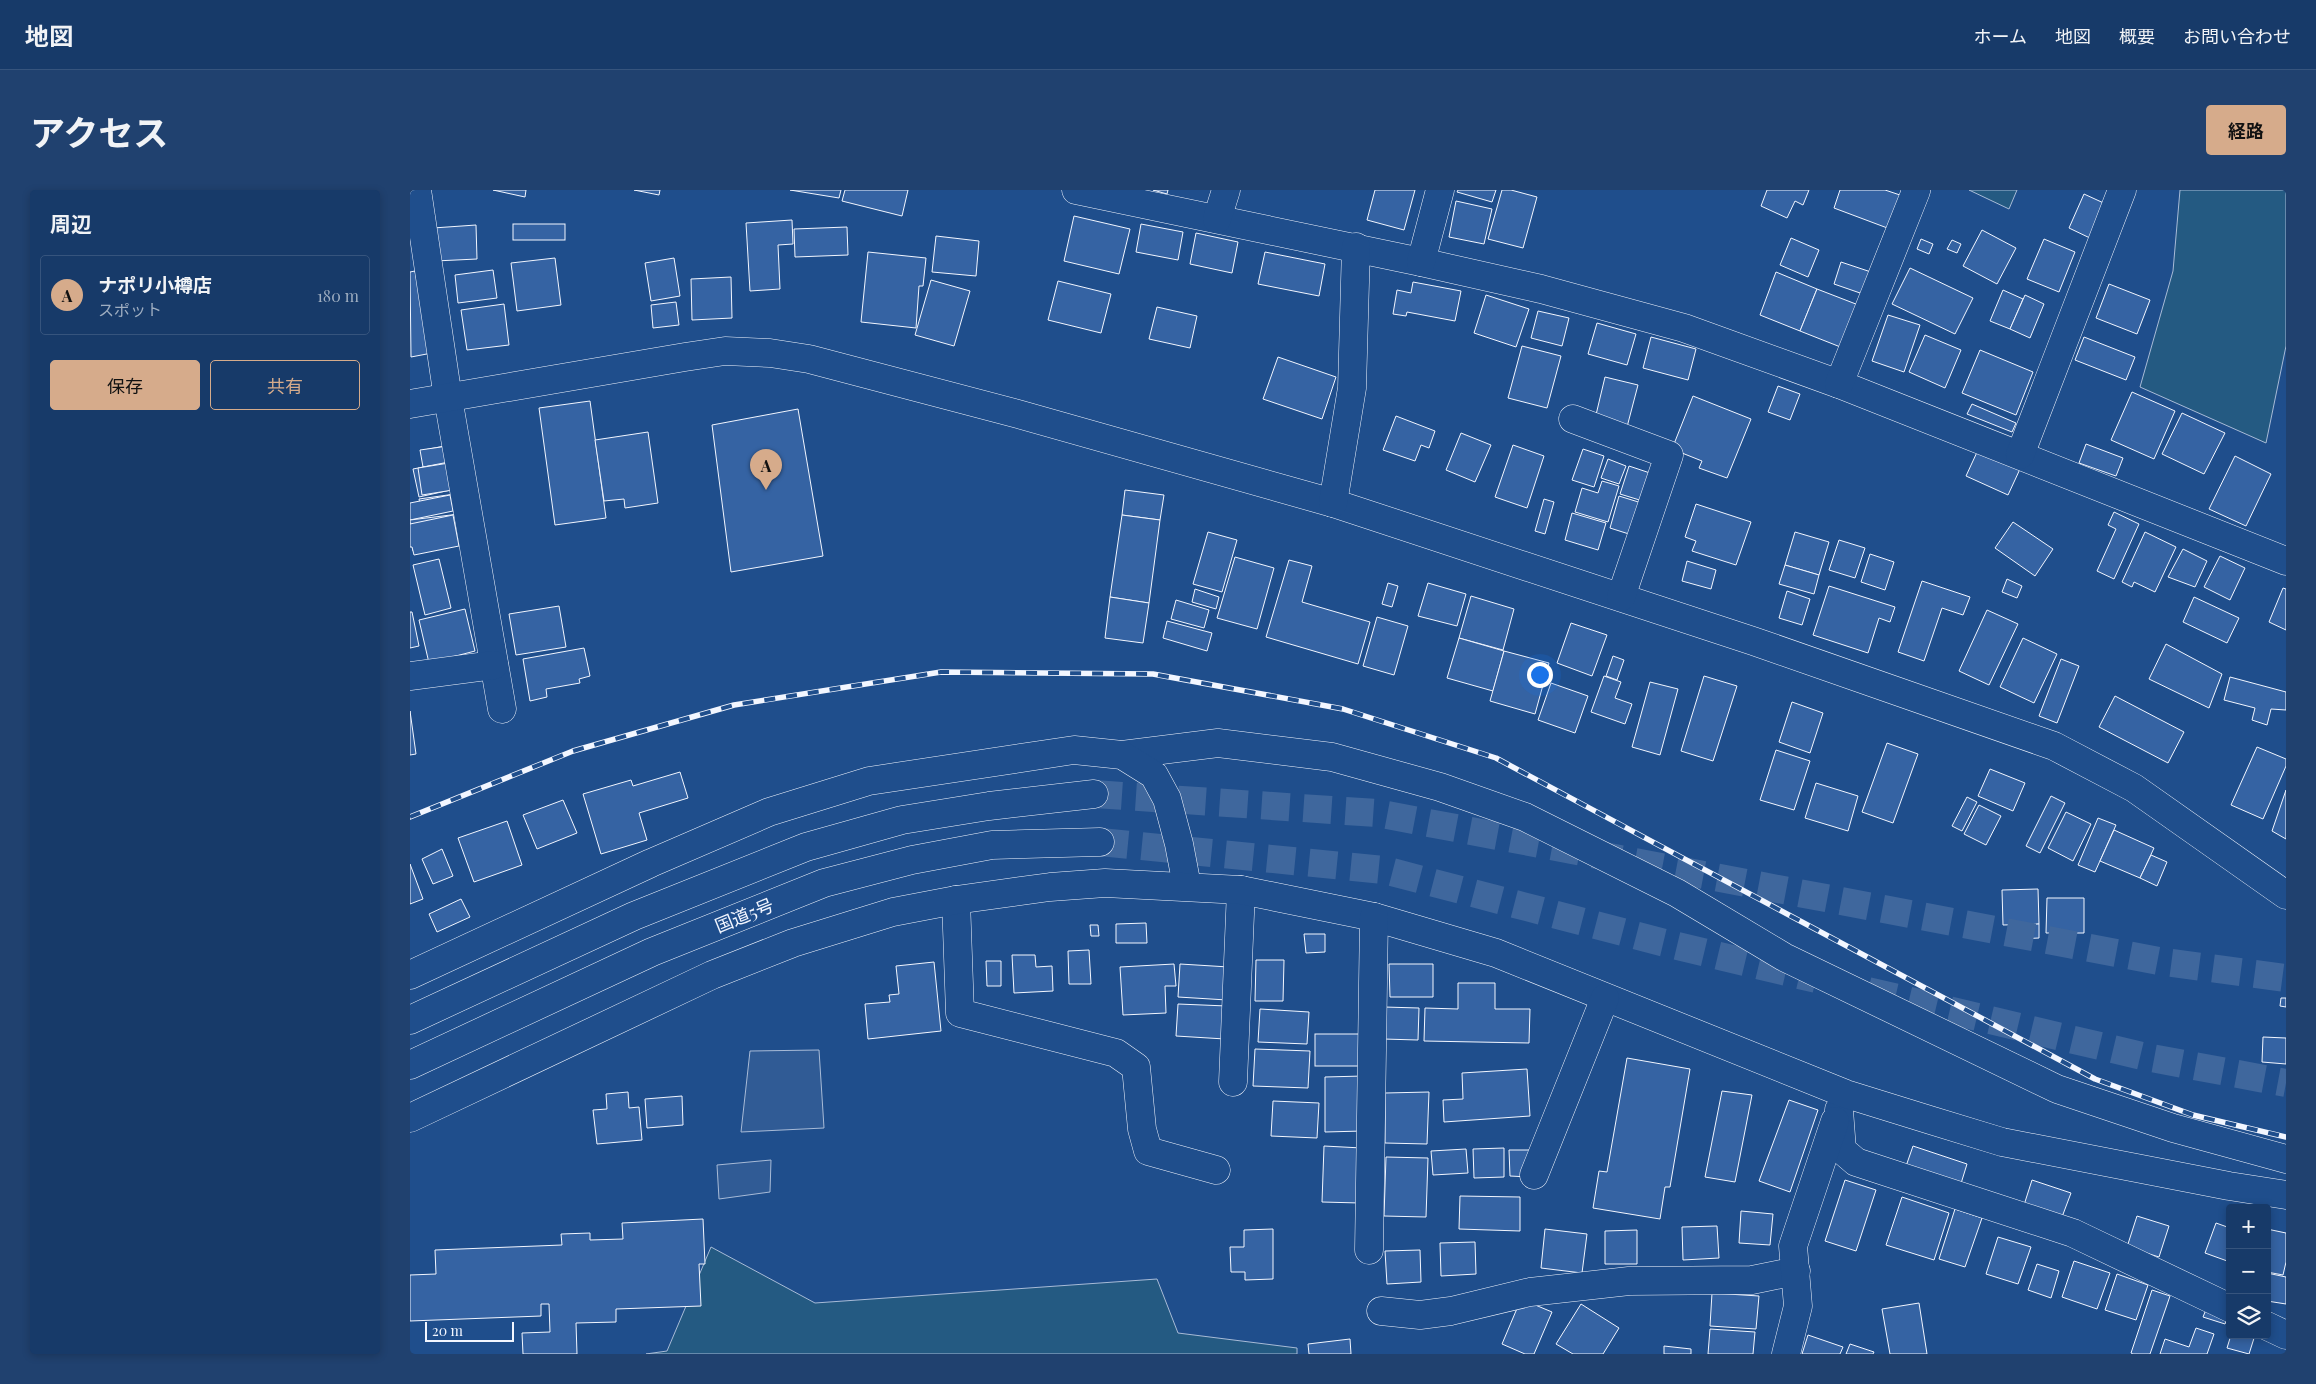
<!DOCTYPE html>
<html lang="ja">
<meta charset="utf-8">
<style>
:root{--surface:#173a69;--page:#20416f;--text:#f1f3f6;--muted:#9eadc0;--line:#36547d;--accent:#d6ab8b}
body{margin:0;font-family:"Playfair Display","Noto Sans JP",serif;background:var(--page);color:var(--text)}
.controls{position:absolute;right:15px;bottom:15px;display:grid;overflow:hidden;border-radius:5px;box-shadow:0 2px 8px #0003}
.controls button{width:45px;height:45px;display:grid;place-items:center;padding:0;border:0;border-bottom:1px solid var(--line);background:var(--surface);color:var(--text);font:25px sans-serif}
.scale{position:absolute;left:15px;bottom:12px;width:89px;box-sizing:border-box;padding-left:5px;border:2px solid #f2f6ff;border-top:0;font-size:14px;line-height:18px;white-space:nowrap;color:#f2f6ff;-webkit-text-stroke:4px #1f4e8c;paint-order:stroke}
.you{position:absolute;left:1129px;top:484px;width:18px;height:18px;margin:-12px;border:4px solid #fff;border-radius:50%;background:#1a73e8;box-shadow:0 0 0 8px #1a73e833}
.badge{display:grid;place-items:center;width:32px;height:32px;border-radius:50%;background:var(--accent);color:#111;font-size:16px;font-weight:700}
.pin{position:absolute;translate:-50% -41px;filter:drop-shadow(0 1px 2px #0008)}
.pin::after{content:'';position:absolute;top:26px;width:18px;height:15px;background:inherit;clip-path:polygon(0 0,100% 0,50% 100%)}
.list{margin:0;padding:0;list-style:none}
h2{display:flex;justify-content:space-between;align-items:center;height:65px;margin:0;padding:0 20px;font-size:21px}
h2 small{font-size:16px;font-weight:400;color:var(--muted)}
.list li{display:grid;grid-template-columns:32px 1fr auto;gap:15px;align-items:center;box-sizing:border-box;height:80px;margin:0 10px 10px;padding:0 10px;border:1px solid var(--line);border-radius:5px}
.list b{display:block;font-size:19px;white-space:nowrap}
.list p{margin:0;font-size:16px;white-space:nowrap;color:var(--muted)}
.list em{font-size:16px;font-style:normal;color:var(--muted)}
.actions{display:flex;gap:10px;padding:15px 20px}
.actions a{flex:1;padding:11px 0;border:1px solid var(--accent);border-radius:5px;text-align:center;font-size:18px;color:var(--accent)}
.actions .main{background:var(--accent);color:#111}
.icon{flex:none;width:28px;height:28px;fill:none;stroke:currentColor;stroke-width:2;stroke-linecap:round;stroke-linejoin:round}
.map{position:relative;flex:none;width:1876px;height:1164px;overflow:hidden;border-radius:5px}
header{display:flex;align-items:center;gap:30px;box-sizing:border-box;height:70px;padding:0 25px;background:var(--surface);border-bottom:1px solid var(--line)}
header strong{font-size:24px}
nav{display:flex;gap:28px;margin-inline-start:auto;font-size:18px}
.intro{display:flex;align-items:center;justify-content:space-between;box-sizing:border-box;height:120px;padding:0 30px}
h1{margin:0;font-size:35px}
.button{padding:12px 22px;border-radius:5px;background:var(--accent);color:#111;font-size:18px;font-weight:700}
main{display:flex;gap:30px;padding:0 30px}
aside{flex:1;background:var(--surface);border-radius:5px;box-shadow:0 2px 8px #0003}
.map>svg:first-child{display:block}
.green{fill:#245a82;stroke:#a8bbd7}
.parking{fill:#305b95;stroke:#a8bbd7}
.building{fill:#3563a3;stroke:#f2f6ff}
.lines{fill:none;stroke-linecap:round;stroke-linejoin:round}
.highway-tunnel{stroke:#3f679d;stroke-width:28;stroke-dasharray:28 14;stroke-linecap:butt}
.minor-casing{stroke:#f2f6ff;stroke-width:29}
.highway-casing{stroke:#f2f6ff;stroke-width:29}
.minor{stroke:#1f4e8c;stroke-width:28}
.highway{stroke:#1f4e8c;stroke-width:28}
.rail-casing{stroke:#f2f6ff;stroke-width:5.5}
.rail{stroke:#1f4e8c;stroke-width:4;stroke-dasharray:11;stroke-linecap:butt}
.labels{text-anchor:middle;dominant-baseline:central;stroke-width:4;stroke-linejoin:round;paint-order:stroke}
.street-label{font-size:18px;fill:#f2f6ff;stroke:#1f4e8c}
</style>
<header>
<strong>地図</strong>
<nav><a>ホーム</a><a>地図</a><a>概要</a><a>お問い合わせ</a></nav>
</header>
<div class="intro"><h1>アクセス</h1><a class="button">経路</a></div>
<main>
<aside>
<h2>周辺<small></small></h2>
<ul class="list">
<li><span class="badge">A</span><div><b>ナポリ小樽店</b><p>スポット</p></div><em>180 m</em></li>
</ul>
<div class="actions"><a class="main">保存</a><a>共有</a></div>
</aside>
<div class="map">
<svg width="1876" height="1164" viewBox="0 0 1876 1164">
<rect width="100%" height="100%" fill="#1f4e8c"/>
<g class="green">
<path d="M1559,0H1607L1599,19Z"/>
<path d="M1770,0H1876V156L1856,253L1730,197L1763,81Z"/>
<path d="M301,1057L405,1113L747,1089L768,1143L887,1158V1164H236L257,1161Z"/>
</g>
<g class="parking">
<path d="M409,860L414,938L331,942L340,861Z"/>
<path d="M361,970L360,1002L309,1009L307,975Z"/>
</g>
<g class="building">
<path d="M83,0H116L115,7Z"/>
<path d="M224,0H250L249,5Z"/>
<path d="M380,0H431L429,8Z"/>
<path d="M435,0H498L492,26L432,11Z"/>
<path d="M743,0H758L757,4Z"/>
<path d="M965,0H1005L994,40L957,30Z"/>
<path d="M1048,0H1086L1082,12L1047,2Z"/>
<path d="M1092,0H1101L1127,7L1113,58L1078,49Z"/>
<path d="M1357,0H1399L1393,15L1385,11L1377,28L1351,16Z"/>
<path d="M1430,0H1475L1493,6L1480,39L1424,18Z"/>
<path d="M1674,4L1698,15L1682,49L1659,38Z"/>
<path d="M1046,11L1082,19L1074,54L1039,47Z"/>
<path d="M664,26L720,39L709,84L654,71Z"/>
<path d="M382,30L383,54L368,55L370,99L340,101L336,33Z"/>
<rect x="103" y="34" width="52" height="16"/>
<path d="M731,34L773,42L768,70L726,62Z"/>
<path d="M66,35L67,69L25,71L23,38Z"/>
<path d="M437,37L438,65L385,67L384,39Z"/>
<path d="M1572,40L1606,58L1587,94L1553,76Z"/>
<path d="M786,43L828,52L822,83L780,74Z"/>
<path d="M526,46L569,51L566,86L522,82Z"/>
<path d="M1381,48L1409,60L1398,87L1370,75Z"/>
<path d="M1511,49L1523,54L1519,64L1507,59Z"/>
<path d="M1634,49L1665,62L1649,102L1617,89Z"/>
<path d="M1542,50L1551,54L1547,63L1537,59Z"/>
<path d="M458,62L516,68L513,96H509L506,138L451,132Z"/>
<path d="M855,62L915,74L909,106L848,94Z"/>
<path d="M145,68L151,115L107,121L101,73Z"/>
<path d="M264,68L270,106L241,111L235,73Z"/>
<path d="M1431,72L1461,82L1453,104L1424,94Z"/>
<path d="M1500,78L1563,108L1545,144L1482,114Z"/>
<path d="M83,80L87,108L48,113L45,85Z"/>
<path d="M5,81L22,163L1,167L0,82Z"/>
<path d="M1366,82L1407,99L1390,141L1350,125Z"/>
<path d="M321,87L322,128L282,130L281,89Z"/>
<path d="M521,90L560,101L544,156L505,145Z"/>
<path d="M648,91L701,104L691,143L638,130Z"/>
<path d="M1003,92L1051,101L1045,131L997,122L996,126L983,124L987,100L1001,103Z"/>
<path d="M1699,94L1740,110L1727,144L1686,128Z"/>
<path d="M1407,99L1451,116L1433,158L1390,141Z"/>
<path d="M1593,100L1613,109L1600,139L1580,131Z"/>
<path d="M1076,105L1119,119L1106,157L1064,143Z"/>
<path d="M1615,105L1634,114L1620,148L1600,139Z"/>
<path d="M266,112L269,135L243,138L241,115Z"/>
<path d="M94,114L99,155L57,160L51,120Z"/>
<path d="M747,117L787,126L780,158L739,149Z"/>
<path d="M1128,121L1159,128L1152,156L1121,148Z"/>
<path d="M1478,125L1510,135L1494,182L1462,171Z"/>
<path d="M1187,133L1226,144L1217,175L1178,164Z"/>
<path d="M1515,145L1551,160L1535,198L1499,182Z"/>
<path d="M1241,147L1286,159L1278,190L1233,178Z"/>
<path d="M1674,147L1725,167L1716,190L1665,170Z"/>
<path d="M1112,156L1151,166L1137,218L1098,208Z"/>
<path d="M1570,160L1623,182L1606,225L1552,203Z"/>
<path d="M868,167L926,187L912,229L853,209Z"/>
<path d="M1195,187L1228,195L1217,237L1185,229Z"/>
<path d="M1368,196L1390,204L1380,230L1358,222Z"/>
<path d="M1722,202L1765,221L1744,269L1701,250Z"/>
<path d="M1283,206L1341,229L1317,288L1289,278L1292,271L1262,259Z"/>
<path d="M180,211L196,328L145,335L129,218Z"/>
<path d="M1562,214L1606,233L1602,242L1557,224Z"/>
<path d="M388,219L413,366L321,382L302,235Z"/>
<path d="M1772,223L1815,243L1794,284L1752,264Z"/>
<path d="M986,226L1025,241L1019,258L1011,255L1005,271L973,260Z"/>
<path d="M238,242L248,313L215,318L214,309L194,311L185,250Z"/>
<path d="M1051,243L1081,255L1065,292L1036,280Z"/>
<path d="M45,254L49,270L17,277L14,260Z"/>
<path d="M1676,254L1713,268L1706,286L1669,273Z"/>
<path d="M1103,255L1134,266L1117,318L1085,307Z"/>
<path d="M38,256L40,273L13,277L10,260Z"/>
<path d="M1173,259L1194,266L1184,297L1162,290Z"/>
<path d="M1568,260L1610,279L1598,305L1556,286Z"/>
<path d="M1825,266L1861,284L1836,336L1799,319Z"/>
<path d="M1198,269L1216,276L1209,294L1191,288Z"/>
<path d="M49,270L54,297L9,307L3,279Z"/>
<path d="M45,272L49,299L12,305L8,278Z"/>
<path d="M1219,276L1258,289L1249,316L1210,304Z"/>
<path d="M1192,291L1209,296L1198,332L1165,322L1172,298L1188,303Z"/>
<path d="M715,300L754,305L750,330L712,325Z"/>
<path d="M45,304L47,320L12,325L9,309Z"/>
<path d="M40,305L43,321L0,330V313Z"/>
<path d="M1209,306L1251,319L1241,351L1200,338Z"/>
<path d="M1134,309L1144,312L1135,344L1125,341Z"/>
<path d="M1286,314L1341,332L1326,375L1282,361L1286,351L1275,347Z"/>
<path d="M1704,322L1729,334L1704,389L1687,381L1706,339L1698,335Z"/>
<path d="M1162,323L1196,333L1188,360L1155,350Z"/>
<path d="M49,324L52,354L3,361L0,330Z"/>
<path d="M43,325L49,356L4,365L2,357H0V334Z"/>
<path d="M712,325L750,330L739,413L700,407Z"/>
<path d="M1603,332L1643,359L1625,386L1585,358Z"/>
<path d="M798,342L827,350L812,402L783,394Z"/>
<path d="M1385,342L1419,352L1409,385L1375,375Z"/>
<path d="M1735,342L1766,357L1745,402L1724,392L1722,397L1712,392Z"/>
<path d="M1429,350L1455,358L1445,388L1419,380Z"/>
<path d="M1773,359L1797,371L1785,397L1758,387Z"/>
<path d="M1460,364L1484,372L1475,400L1451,392Z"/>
<path d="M1810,366L1835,378L1820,410L1794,397Z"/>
<path d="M825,367L864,378L847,439L807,428Z"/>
<path d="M29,369L41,418L15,425L3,375Z"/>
<path d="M879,370L902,376L892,412L960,432L948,474L856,447Z"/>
<path d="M1277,371L1306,380L1301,399L1272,391Z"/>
<path d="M1375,375L1409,385L1404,404L1369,394Z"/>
<path d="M1597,389L1612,396L1607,408L1592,402Z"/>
<path d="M1512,391L1560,407L1553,425L1532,418L1514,471L1488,462Z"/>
<path d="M978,393L988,396L982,417L972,414Z"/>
<path d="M1018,393L1056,404L1047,436L1008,426Z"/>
<path d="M1419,396L1485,417L1480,432L1469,428L1458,463L1403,445Z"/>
<path d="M1873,398L1876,399V440L1859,432Z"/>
<path d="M785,399L809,407L806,419L782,412Z"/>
<path d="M1377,401L1400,409L1392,435L1369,428Z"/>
<path d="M1061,406L1104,419L1093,460L1049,448Z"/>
<path d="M700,407L739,413L733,453L695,448Z"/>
<path d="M1784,407L1829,428L1817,453L1773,432Z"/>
<path d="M766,410L799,420L794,438L761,429Z"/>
<path d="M149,416L156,457L106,465L99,424Z"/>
<path d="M55,419L65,461L19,473L9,430Z"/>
<path d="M1577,420L1608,434L1579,495L1549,481Z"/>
<path d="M0,422H2L9,456L0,458Z"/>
<path d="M967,427L998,436L984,485L953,476Z"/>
<path d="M757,431L802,443L797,461L753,448Z"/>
<path d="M1161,433L1197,445L1182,486L1147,473Z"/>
<path d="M1049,448L1094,461L1083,501L1037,488Z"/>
<path d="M1613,448L1647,464L1624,513L1590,497Z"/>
<path d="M1756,454L1812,484L1799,518L1739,489Z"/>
<path d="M174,458L180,486L169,489L170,493L136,499L137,507L120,511L113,469Z"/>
<path d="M1094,461L1139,473L1125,524L1080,511Z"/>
<path d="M1203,466L1214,470L1207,490L1196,486Z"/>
<path d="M1651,469L1669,476L1647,533L1629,526Z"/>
<path d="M1194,486L1211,492L1205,508L1222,514L1215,534L1181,522Z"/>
<path d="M1294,486L1327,496L1303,571L1271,561Z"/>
<path d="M1820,487L1876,502V520L1861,519L1857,535L1842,530L1845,518L1814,510Z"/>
<path d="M1240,492L1268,499L1250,565L1222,557Z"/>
<path d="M1141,493L1178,506L1165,543L1128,530Z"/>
<path d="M1705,506L1774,542L1758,573L1689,537Z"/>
<path d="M1382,512L1413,523L1400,563L1369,552Z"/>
<path d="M0,521L6,564L0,565Z"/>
<path d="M1477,553L1508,564L1483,633L1452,622Z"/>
<path d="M1847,557L1876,569V576L1853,629L1821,615Z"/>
<path d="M1366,560L1400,571L1384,620L1350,610Z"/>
<path d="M1580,579L1615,593L1603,621L1568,606Z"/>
<path d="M270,582L278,608L229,623L237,650L191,664L173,604L221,590L223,596Z"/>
<path d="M1406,593L1448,606L1438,641L1395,628Z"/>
<path d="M1876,600V649L1862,641Z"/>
<path d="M1641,606L1655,613L1630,663L1616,656Z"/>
<path d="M1557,607L1567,612L1552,641L1542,636Z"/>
<path d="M153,610L167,643L127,659L113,625Z"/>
<path d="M1569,615L1591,626L1576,655L1554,644Z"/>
<path d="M1656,622L1681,634L1663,671L1638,658Z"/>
<path d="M1688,628L1706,635L1685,682L1668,675Z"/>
<path d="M97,631L112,675L64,692L48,648Z"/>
<path d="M1704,640L1744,658L1730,688L1690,671Z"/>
<path d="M32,659L43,686L23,694L12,669Z"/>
<path d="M1741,665L1757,672L1747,696L1730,688Z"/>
<path d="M0,674L13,709L0,714Z"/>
<path d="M1628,699L1629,734L1593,735L1592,700Z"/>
<path d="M1637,708H1674V743H1636Z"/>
<path d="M51,709L60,727L27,742L19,724Z"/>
<path d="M736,733L737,753H706V734Z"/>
<path d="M1629,734V748L1608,749V735Z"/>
<path d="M680,735H688L689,746H681Z"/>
<path d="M894,744H915V762L896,763Z"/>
<path d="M679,760L681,794H659L658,761Z"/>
<path d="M602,765H625L626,777L642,776L643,801L604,803Z"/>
<path d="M846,770H874L873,811H845Z"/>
<path d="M576,771H591V796H577Z"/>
<path d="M524,772L531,841L458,849L455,814L480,812L479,805L489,804L486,776Z"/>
<path d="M764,774L766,796H755L756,823L713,825L710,777Z"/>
<path d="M770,774L819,777L817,810L768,807Z"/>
<path d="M979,774H1023V807H980Z"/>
<path d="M1048,793H1085V819H1120L1119,853L1014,851L1015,818L1048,819Z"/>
<path d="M1871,808H1876V817L1870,816Z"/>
<path d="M768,814L817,816L815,849L766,846Z"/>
<path d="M974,817L1009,818L1008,850L973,849Z"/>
<path d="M850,819L899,822L897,854L848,852Z"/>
<rect x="905" y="844" width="51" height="32"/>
<path d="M1853,847L1876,848V874L1852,872Z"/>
<path d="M845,859L900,861L898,898L843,896Z"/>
<path d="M1217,868L1280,879L1260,997H1255L1250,1029L1183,1018L1189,981L1197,982Z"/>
<path d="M1117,879L1120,926L1034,932L1033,910L1053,909L1052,883Z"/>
<path d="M953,886V941L915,942V887Z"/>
<path d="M1312,901L1342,905L1325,992L1295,987Z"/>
<path d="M218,902L219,918L229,917L232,950L187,954L183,920L197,919L196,904Z"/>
<path d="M1019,902L1017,954L975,953V903Z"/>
<path d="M272,906L273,935L237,938L235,909Z"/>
<path d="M1379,910L1408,920L1380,1002L1349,991Z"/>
<path d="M863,911L909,913L907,948L861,946Z"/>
<path d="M914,956L952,958L950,1013L912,1012Z"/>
<path d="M1503,956L1557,974L1549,1000L1494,982Z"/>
<path d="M1094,958V987L1064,988L1063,959Z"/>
<path d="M1056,959L1058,983L1023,985L1021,961Z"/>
<path d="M1099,960H1126L1119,987L1100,986Z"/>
<path d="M976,967L1018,968L1016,1027L974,1026Z"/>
<path d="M1435,990L1466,1000L1446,1061L1415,1051Z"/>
<path d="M1622,990L1661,1003L1652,1027L1614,1015Z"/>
<path d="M1050,1006L1110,1007V1041L1049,1039Z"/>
<path d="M1492,1007L1539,1023L1524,1070L1476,1055Z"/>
<path d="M1545,1019L1572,1028L1555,1077L1529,1069Z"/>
<path d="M1331,1021L1363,1024L1360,1055L1329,1053Z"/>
<path d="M1727,1026L1759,1036L1749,1067L1717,1057Z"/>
<path d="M293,1029L295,1074H289L291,1116L206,1119V1132L166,1133L167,1164H113L112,1143L140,1142L139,1114H131V1126L0,1131V1085L26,1084L25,1060L152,1055L151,1044L180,1043V1050L213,1049L212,1033Z"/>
<path d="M1806,1033L1820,1038V1072L1795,1063Z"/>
<path d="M1307,1036L1309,1068L1273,1070L1272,1037Z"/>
<path d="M863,1039V1089L835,1090V1082H821L820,1057H834V1040Z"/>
<path d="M1135,1039L1177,1044L1172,1083L1131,1078Z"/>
<path d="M1857,1039L1876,1043V1072L1873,1085L1857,1082Z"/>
<path d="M1227,1040V1074H1195V1041Z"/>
<path d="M1588,1047L1621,1057L1608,1094L1576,1084Z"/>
<path d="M1065,1052L1066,1084L1031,1086L1030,1053Z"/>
<path d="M1010,1060L1011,1092L977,1094L975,1061Z"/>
<path d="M1664,1071L1700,1083L1687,1119L1652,1107Z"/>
<path d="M1627,1074L1649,1081L1641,1108L1618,1100Z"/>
<path d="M1857,1083L1876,1087V1114L1857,1111Z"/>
<path d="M1707,1084L1738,1095L1726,1130L1695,1120Z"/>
<path d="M1742,1100L1760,1106L1740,1164H1723L1721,1163Z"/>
<path d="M1302,1103L1349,1106L1346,1139L1300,1136Z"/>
<path d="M1111,1109L1142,1122L1124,1164H1115L1092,1154Z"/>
<path d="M1509,1113L1517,1164H1480L1472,1119Z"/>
<path d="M1171,1114L1209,1138L1193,1164H1163L1146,1154Z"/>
<path d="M1797,1117L1819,1124L1815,1134L1793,1127Z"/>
<path d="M1786,1138L1804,1144L1797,1164H1750L1755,1149L1779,1157Z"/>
<path d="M1300,1139L1345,1142L1343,1164H1298Z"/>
<path d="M1398,1145L1433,1157L1430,1164H1392Z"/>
<path d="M1821,1145H1845L1839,1164L1817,1158Z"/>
<path d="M940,1149L941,1164H899L898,1154Z"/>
<path d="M1440,1154L1464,1162L1463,1164H1436Z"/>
<path d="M1254,1156L1281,1159V1164H1254Z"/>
</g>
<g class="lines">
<g class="highway-tunnel">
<path d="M684,604L966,623L1754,772L1876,788"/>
<path d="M690,652L974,680L1251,752L1406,789"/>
<path d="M1458,801L1736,867L1876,893"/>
</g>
<defs>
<g id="minor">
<path d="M7,0L38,208L92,519"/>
<path d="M666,0L1011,72L1131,99L1274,138L1429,194L1876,371"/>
<path d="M807,29L816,0"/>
<path d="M1011,72L1030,0"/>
<path d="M1429,194L1506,1L1505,0"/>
<path d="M0,214L275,167L315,161L360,163L399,169L608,224L923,313L1343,451L1644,556L1724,598L1876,705"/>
<path d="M1163,229L1259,265L1211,407"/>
<path d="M1610,265L1712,0"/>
<path d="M923,313L942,198L946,57"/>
<path d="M0,486L84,475"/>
<path d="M712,565L808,553L922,567L1030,597L1115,627L1267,703L1374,767L1647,899L1763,938L1876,969"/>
<path d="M546,710L550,823L706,863L726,877L732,939L738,961L806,980"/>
<path d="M0,785L241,673L359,622L459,591L664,560L712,565L744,585L757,609L769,654L777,696"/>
<path d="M823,892L831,700"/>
<path d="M1429,920L1432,960L1446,972L1663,1043L1820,1118"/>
<path d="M0,928L302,785L383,753L483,722L546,710L640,697L695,693L831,700L964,727L1086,763L1436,904L1520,930L1592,952L1819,996L1876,1005"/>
<path d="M1124,985L1195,808"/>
<path d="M959,1060L964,727"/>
<path d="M971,1121L1010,1125L1041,1121L1120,1102L1219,1091L1342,1090L1386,1081"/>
<path d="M1857,1136L1876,1145"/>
<path d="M1376,1164L1388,1116L1383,1056L1425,931"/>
</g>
<g id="highway">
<path d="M0,830L224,726L396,657L492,630L579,616L684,604"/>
<path d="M0,875L242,762L414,693L502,670L582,655L690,652"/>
</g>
</defs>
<use href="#minor" class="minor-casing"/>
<use href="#highway" class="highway-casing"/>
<use href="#minor" class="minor"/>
<use href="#highway" class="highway"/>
<defs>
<path id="rail" d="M0,627L163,561L324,515L531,482L743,484L933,519L1086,568L1685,889L1783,925L1876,947"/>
</defs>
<use href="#rail" class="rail-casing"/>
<use href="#rail" class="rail"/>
</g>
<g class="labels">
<g class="street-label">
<text transform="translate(334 725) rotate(-22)">国道5号</text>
</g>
</g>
</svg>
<div class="controls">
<button>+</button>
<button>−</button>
<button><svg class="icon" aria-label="layers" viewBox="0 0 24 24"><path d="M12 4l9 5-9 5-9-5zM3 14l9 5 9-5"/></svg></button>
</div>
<div class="scale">20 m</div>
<div class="you"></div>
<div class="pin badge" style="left:356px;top:300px">A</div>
</div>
</main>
